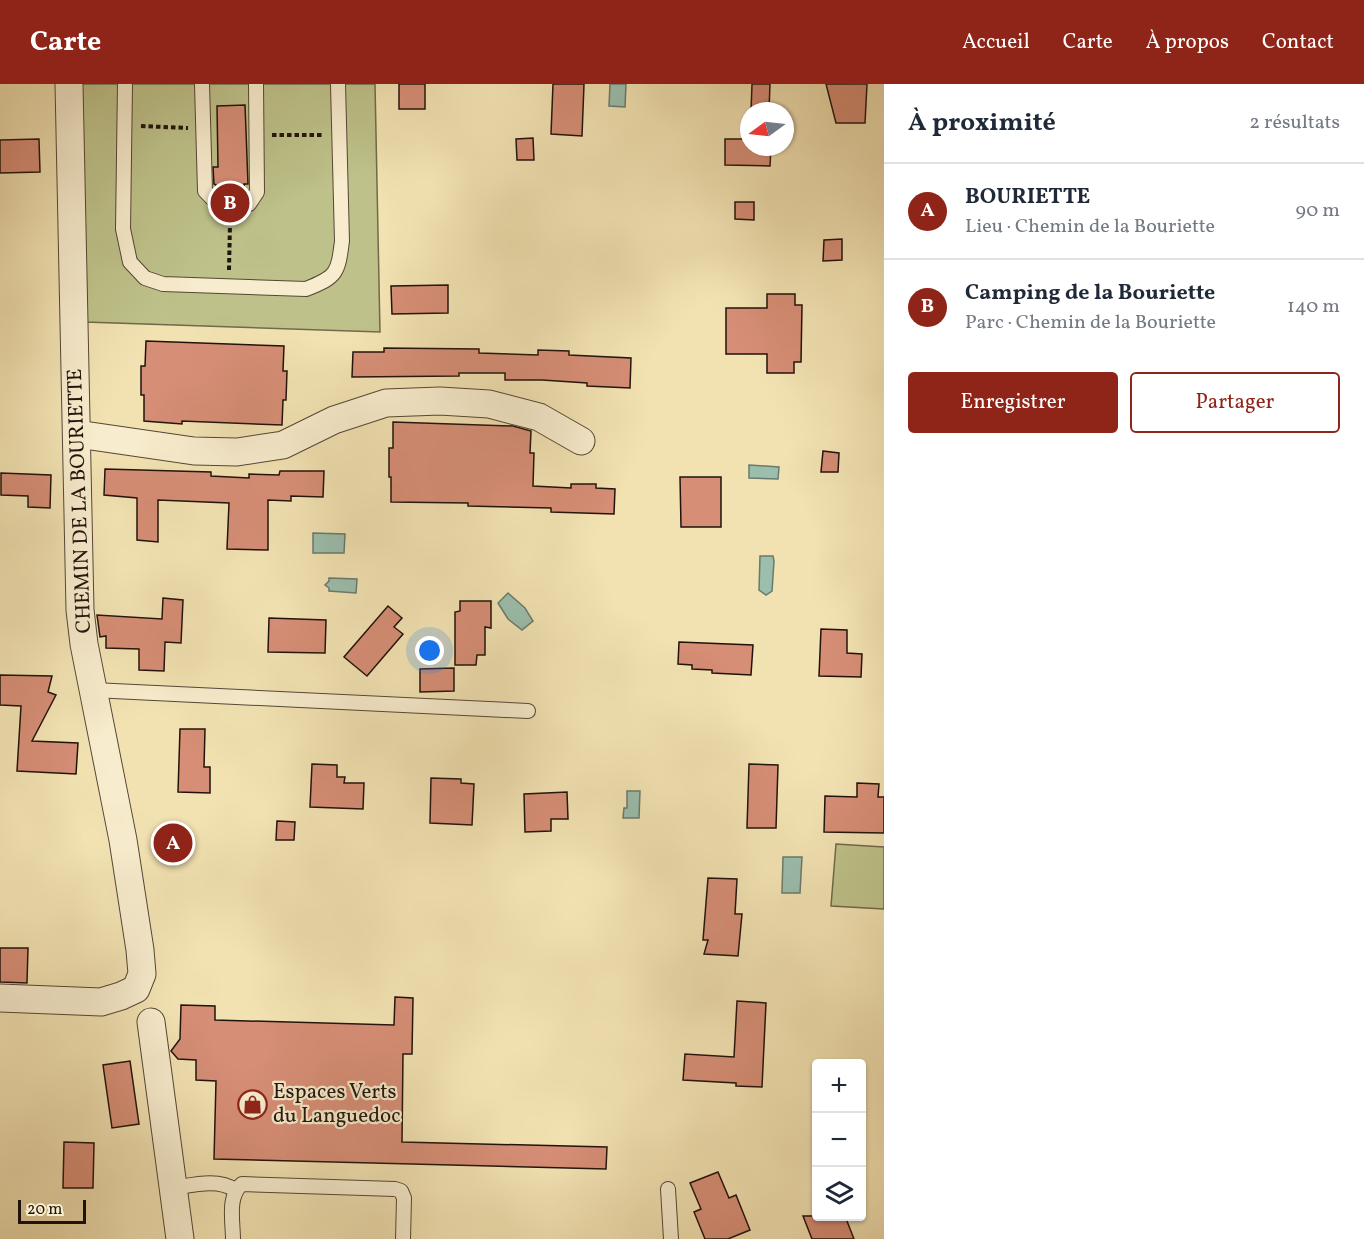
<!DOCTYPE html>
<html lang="fr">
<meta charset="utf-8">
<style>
:root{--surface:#fff;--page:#f6f6f7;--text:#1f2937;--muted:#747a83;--line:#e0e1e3;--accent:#8f2418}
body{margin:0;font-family:Vollkorn,serif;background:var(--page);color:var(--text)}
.controls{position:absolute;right:18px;bottom:18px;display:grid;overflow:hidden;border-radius:6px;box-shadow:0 2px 4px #0004}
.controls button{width:54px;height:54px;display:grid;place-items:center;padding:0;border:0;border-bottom:2px solid var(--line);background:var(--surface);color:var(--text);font:30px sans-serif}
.compass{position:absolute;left:740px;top:18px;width:54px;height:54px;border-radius:50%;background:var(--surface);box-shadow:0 2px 4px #0004;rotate:255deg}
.scale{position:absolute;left:18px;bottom:15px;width:68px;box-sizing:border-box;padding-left:6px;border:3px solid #21130b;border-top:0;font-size:16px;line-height:21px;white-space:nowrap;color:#21130b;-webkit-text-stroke:4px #f7eccd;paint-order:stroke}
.you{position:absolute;left:430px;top:567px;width:21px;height:21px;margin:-15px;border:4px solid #fff;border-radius:50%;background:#1a73e8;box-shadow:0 0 0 9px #1a73e833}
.badge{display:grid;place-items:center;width:39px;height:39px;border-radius:50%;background:var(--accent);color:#fff;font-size:20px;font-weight:700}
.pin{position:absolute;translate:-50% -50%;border:3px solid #fff;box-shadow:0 2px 6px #0006}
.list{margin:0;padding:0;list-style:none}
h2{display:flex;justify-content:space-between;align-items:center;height:78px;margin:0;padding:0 24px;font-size:26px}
h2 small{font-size:20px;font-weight:400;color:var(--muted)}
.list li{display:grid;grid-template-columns:39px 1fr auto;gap:18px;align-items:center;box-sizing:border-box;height:96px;padding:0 24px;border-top:2px solid var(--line)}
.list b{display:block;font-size:22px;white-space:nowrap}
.list p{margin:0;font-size:20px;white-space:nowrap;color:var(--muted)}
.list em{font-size:20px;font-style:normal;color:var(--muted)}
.actions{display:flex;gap:12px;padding:18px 24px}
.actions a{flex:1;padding:14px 0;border:2px solid var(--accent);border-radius:6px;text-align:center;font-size:21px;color:var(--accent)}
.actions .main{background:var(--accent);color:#fff}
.icon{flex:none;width:33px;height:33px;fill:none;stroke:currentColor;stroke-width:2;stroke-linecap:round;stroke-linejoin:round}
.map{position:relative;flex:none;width:884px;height:1155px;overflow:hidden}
header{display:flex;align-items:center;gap:36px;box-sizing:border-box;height:84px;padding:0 30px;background:var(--accent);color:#fff}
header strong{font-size:28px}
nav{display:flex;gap:33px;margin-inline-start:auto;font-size:21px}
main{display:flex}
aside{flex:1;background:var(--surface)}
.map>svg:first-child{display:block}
.green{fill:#bec28a;stroke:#706a4a;stroke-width:1.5}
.water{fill:#9bbead;stroke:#6a7a6c;stroke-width:1.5}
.building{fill:#d68e76;stroke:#21130b;stroke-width:1.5}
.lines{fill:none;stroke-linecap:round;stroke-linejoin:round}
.service-casing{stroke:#554735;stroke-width:16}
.minor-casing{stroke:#554735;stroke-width:29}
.path{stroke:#21130b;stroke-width:4;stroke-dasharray:4.5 3;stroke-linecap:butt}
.service{stroke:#f7eccd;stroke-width:14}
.minor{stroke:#f7eccd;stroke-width:27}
.labels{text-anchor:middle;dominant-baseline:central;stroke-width:4.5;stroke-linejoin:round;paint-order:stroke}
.street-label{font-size:21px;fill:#21130b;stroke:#f7eccd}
.poi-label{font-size:21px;fill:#21130b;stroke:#f7eccd;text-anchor:start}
</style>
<header>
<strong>Carte</strong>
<nav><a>Accueil</a><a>Carte</a><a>À propos</a><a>Contact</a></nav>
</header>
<main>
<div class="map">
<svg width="884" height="1155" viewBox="0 0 884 1155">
<rect width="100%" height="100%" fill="#f2e2b2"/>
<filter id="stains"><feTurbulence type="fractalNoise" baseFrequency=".00333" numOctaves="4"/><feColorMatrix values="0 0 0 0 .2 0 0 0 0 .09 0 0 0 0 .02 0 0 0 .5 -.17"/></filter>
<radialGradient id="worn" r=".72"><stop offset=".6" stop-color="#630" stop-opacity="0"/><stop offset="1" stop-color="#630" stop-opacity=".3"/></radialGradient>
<g class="green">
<path d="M80,0H375L380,248L85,238Z"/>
<path d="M836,760L884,763V825L831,822Z"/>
</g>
<g class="water">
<path d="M610,0H626L625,23L609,22Z"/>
<path d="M749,381L779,383L778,395L749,394Z"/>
<path d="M313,449L345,450L344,469H313Z"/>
<path d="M760,472H773L774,477L772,507L766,511L759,506Z"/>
<path d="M329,494L357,495L356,509L329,507V504L325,501L329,497Z"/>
<path d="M508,509L525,524L533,537L522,546L508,535L498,519Z"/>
<path d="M627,707H640L639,734H623L624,724H627Z"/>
<path d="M783,773H802L800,809H782Z"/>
</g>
<g class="building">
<rect x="399" y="0" width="26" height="25"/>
<path d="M553,0H584L582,52L551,50Z"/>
<path d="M752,0H770L769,27H751Z"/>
<path d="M826,0H867L865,39H836Z"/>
<path d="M245,21L248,100H244L245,108H219L216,106V101L214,100L213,83H218L217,22Z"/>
<path d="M533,54L534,76H517L516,55Z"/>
<path d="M39,55L40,88L0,89V56Z"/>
<path d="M725,55H749V63H771L770,82L725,81Z"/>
<path d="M735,118H754V136L735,135Z"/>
<path d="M842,155V176L823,177L824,156Z"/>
<path d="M448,201V229L392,230L391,202Z"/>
<path d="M767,210H795V221H802L801,278H794V289H767V270H726V224H767Z"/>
<path d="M146,257L284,262L283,287H287L286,316H283L282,341L182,337V340L144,337V311H141V282H145Z"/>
<path d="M384,264L479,265V269L538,271V266L569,267V271L631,274L630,304L587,302V299L542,296H505V289H459V292L352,293L353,268H384Z"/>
<path d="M393,338L513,342L531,347L530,369H534L533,402L571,404V400H596V404L615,405L614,430L551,428V424L468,422V419L391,418V393H389V364H393Z"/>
<path d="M823,367L839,369L838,388H821Z"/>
<path d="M105,385L211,388V392L249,394V390L279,391L280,387H324L323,413L291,412V417L268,416V466L227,465L229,419L158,416V458L137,456V414L104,411Z"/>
<path d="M1,389L51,391L50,424L28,423V412L1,411Z"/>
<path d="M680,393H721V443H681Z"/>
<path d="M163,514L183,516L181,559L165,558L164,587L139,586V565L106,564V552L100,553L97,531L162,535Z"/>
<path d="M460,517H491V544L485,543V571H477L476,581H455V528L460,527Z"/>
<path d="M388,522L402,534L394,543L403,550L367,592L344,573Z"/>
<path d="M269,534L326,536L325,569L268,568Z"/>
<path d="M821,545L847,546V569L862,570L861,593L819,592Z"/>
<path d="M679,558L753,561L751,591L712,589V586L692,585V581L678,580Z"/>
<path d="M454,584V607L420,608V585Z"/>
<path d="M0,591L52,592L48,608L56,611L32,657L78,659L76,690L17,687L21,622L0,621Z"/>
<path d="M180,645H205L204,683H210V709L178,708Z"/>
<path d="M312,680L337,681V693H345L344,699H364L363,725L310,723Z"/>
<path d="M749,680L778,681L776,744H747Z"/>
<path d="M431,694L461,695V699L474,700L472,741L430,739Z"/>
<path d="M857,699L879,700L878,713H884V749L824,748L825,712L857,713Z"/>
<path d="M567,708L568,735H551V747L525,748L524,710Z"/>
<path d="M277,737L295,738L294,756H276Z"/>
<path d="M708,794L737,795L735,830H742L738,872L704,870L708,856H703Z"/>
<path d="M0,864H28L27,899L0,898Z"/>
<path d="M395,913L413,914L412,970H403L402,1058L607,1063L606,1085L214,1075L216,997L196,996V976L178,975L171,967L180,955L181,921L215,922V936L394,941Z"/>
<path d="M737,917L766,919L762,1003L736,1002V999L683,996L685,970L734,973Z"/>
<path d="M130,977L139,1040L112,1044L103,981Z"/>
<path d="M64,1058L94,1059L93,1104H63Z"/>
<path d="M718,1088L729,1114L736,1111L750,1146L728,1155H705L694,1128L701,1125L690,1099Z"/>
<path d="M803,1132H845L854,1155H812Z"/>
</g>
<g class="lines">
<defs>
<g id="service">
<path d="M125,0L123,145L130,178L145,194L163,200L306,205C337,193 338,189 342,157L338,0"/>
<path d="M202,0L205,107C221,125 227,125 249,120L257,108L256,0"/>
<path d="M93,606L528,627"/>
<path d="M173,1104C193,1101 218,1094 235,1106"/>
<path d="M668,1105L671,1155"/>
<path d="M233,1155C233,1138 227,1112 242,1100L395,1105L401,1107L404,1114L403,1155"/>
</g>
<g id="minor">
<path d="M77,350L194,367L237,368L283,361L334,336L386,319L440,317L489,320L539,333L581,357"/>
<path d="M0,914L101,918L121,912L136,905L142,890L140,866L123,756L84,560L80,526L69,0"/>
<path d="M151,938L180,1155"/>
</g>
</defs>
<use href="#service" class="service-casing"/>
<use href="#minor" class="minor-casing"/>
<g class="path">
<path d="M141,42L188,44"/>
<path d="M272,51H322"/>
<path d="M229,186L230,140"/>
</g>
<use href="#service" class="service"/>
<use href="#minor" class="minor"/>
</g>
<defs>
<symbol id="shop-ring" viewBox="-11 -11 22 22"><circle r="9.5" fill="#f7eccd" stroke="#8f2418" stroke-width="1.5"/><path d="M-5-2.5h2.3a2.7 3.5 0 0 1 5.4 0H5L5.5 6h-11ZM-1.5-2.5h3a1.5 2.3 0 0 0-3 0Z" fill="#8f2418"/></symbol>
</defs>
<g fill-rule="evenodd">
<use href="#shop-ring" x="236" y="1004" width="33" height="33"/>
</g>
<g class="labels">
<g class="street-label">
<text transform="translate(80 417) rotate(-92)">CHEMIN DE LA BOURIETTE</text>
</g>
<g class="poi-label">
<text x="273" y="1008">Espaces Verts<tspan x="273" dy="24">du Languedoc</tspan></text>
</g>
</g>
<rect width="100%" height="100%" filter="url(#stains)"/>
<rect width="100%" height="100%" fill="url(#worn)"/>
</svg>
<div class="controls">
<button>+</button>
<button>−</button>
<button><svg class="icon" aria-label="layers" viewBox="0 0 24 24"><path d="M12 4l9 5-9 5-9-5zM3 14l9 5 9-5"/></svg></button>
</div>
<svg class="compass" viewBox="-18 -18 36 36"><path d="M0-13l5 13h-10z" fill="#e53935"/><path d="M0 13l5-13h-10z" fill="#747a83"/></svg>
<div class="scale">20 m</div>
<div class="you"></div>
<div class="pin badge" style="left:173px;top:759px">A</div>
<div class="pin badge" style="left:230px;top:119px">B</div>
</div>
<aside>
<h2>À proximité<small>2 résultats</small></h2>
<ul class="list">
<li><span class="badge">A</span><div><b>BOURIETTE</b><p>Lieu · Chemin de la Bouriette</p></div><em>90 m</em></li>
<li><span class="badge">B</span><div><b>Camping de la Bouriette</b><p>Parc · Chemin de la Bouriette</p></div><em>140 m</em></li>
</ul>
<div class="actions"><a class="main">Enregistrer</a><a>Partager</a></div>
</aside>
</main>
